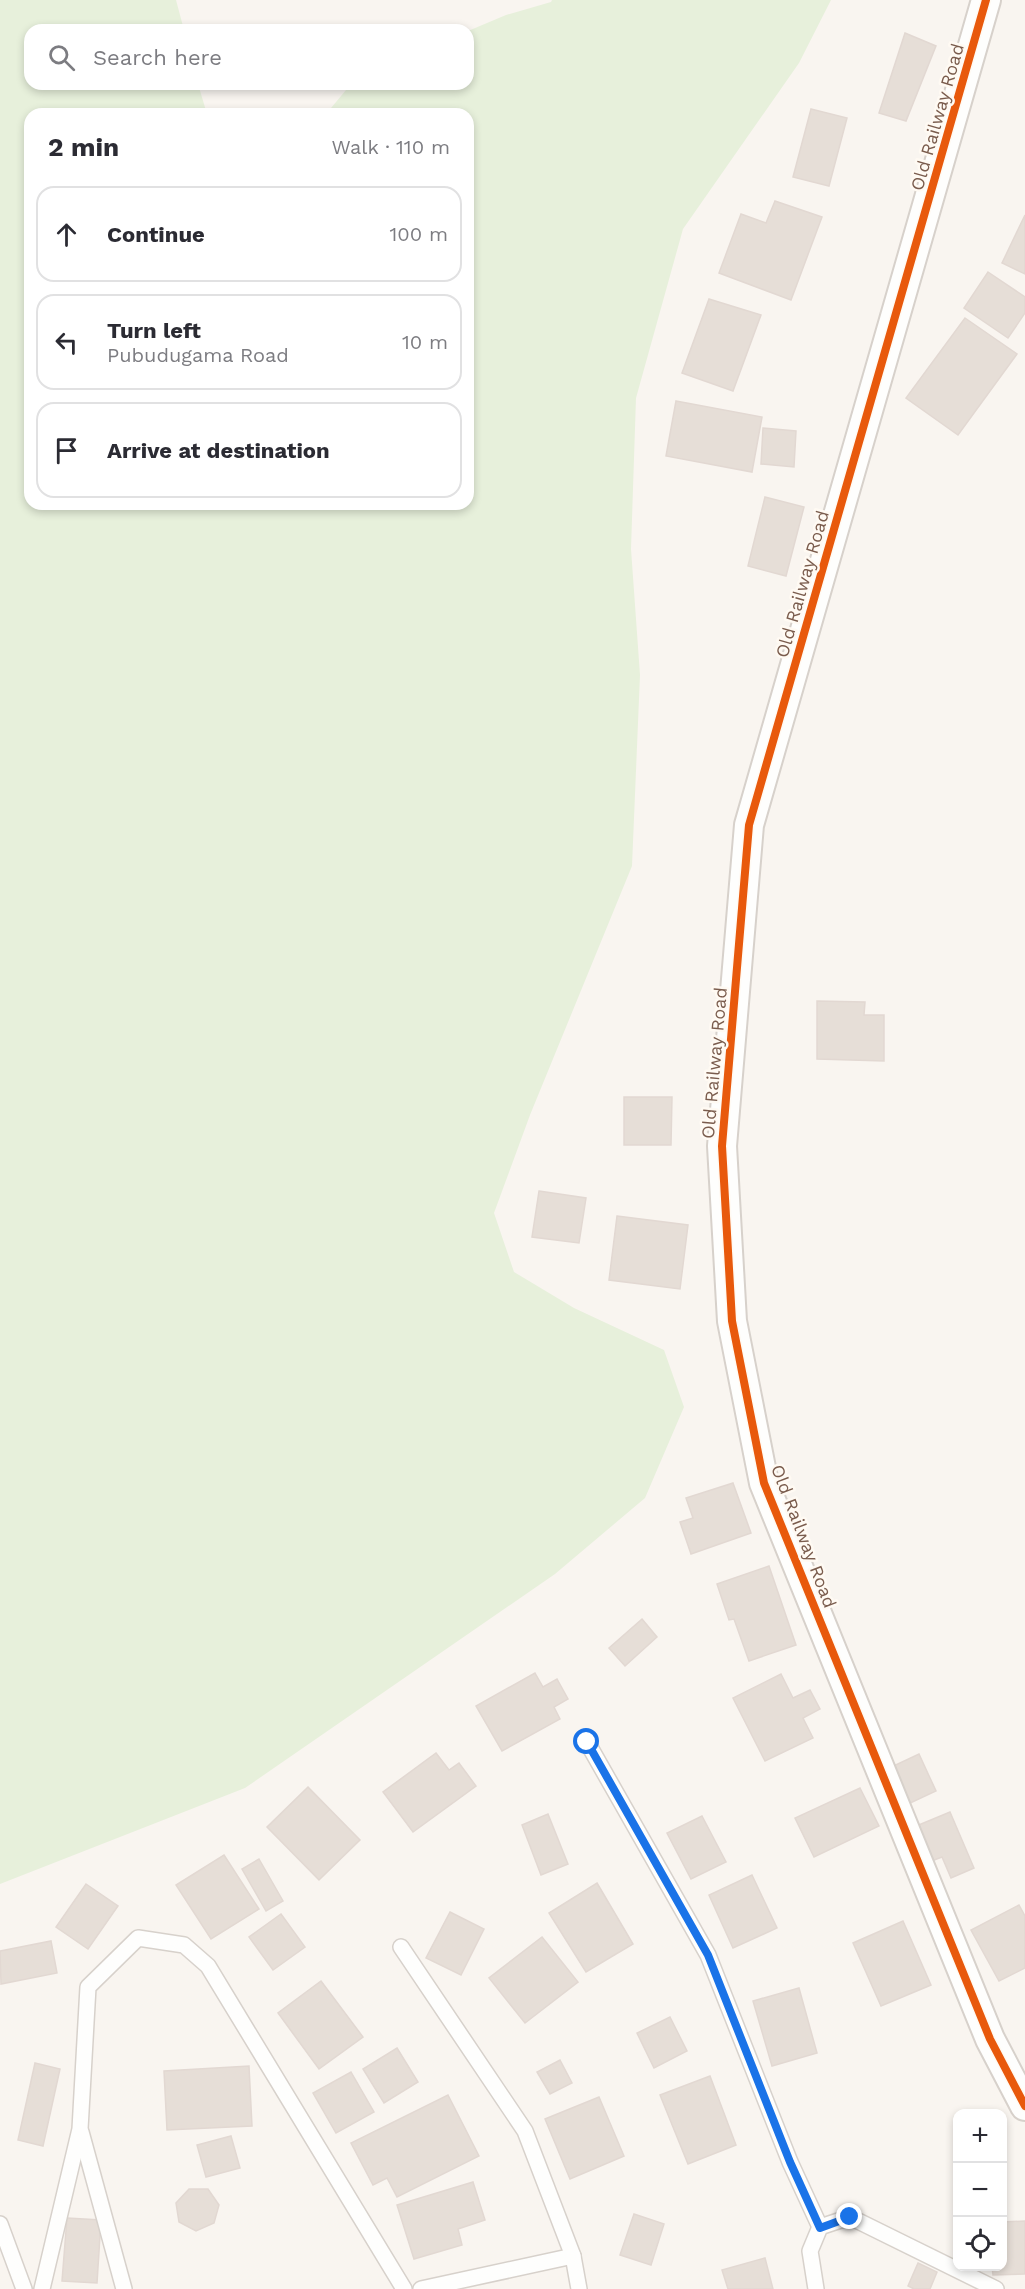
<!DOCTYPE html>
<meta charset="utf-8">
<style>
:root{--surface:#fff;--page:#f2f2f3;--text:#2b2b33;--muted:#7c7c81;--line:#e1e1e2}
body{margin:0;font-family:"Work Sans",sans-serif;background:var(--page);color:var(--text)}
.controls{position:absolute;right:18px;bottom:18px;display:grid;overflow:hidden;border-radius:12px;box-shadow:0 3px 9px #0003}
.controls button{width:54px;height:54px;display:grid;place-items:center;padding:0;border:0;border-bottom:2px solid var(--line);background:var(--surface);color:var(--text);font:30px sans-serif}
.stop{position:absolute;width:18px;height:18px;margin:-14px;border:4px solid #1a73e8;border-radius:50%;background:#fff}
.stop.end{background:#1a73e8;border-color:#fff;box-shadow:0 2px 6px #0008}
.list{margin:0;padding:0;list-style:none}
h2{display:flex;justify-content:space-between;align-items:center;height:78px;margin:0;padding:0 24px;font-size:26px}
h2 small{font-size:20px;font-weight:400;color:var(--muted)}
.list li{display:grid;grid-template-columns:39px 1fr auto;gap:18px;align-items:center;box-sizing:border-box;height:96px;margin:0 12px 12px;padding:0 12px;border:2px solid var(--line);border-radius:18px}
.list b{display:block;font-size:22px;white-space:nowrap}
.list p{margin:0;font-size:20px;white-space:nowrap;color:var(--muted)}
.list em{font-size:20px;font-style:normal;color:var(--muted)}
.icon{flex:none;width:33px;height:33px;fill:none;stroke:currentColor;stroke-width:2;stroke-linecap:round;stroke-linejoin:round}
.map{position:relative;flex:none;width:1025px;height:2289px;overflow:hidden}
.search{position:absolute;background:var(--surface);box-shadow:0 3px 9px #0003;left:24px;top:24px;width:450px;height:66px;display:flex;align-items:center;gap:15px;box-sizing:border-box;padding:0 21px;border-radius:18px;color:var(--muted);font-size:22px}
.panel{position:absolute;background:var(--surface);box-shadow:0 3px 9px #0003;left:24px;top:108px;width:450px;height:402px;border-radius:18px}
.map>svg:first-child{display:block}
.green{fill:#e7f0db}
.building{fill:#e6ded7;stroke:#e2d8d2;stroke-width:1.5}
.lines{fill:none;stroke-linecap:round;stroke-linejoin:round}
.lane-casing{stroke:#d7d1cb;stroke-width:18}
.street-casing{stroke:#d7d1cb;stroke-width:32}
.lane{stroke:#fefefd;stroke-width:15}
.street{stroke:#fefefd;stroke-width:28}
.cycleway-casing{stroke:#fffaf3;stroke-width:11}
.cycleway{stroke:#e8590c;stroke-width:8}
.route{stroke:#1a73e8;stroke-width:8}
.labels{text-anchor:middle;dominant-baseline:central;stroke-width:5;stroke-linejoin:round;paint-order:stroke}
.street-label{font-size:18px;fill:#7a5c4d;stroke:#fffaf3}
</style>
<div class="map">
<svg width="1025" height="2289" viewBox="0 0 1025 2289">
<rect width="100%" height="100%" fill="#f9f5f0"/>
<path class="green" d="M0,0H176L184,30H30V84H198L207,114H30V504H468V114H326L351,84H468V31L506,15L551,2L552,0H831L799,63L683,229L636,398L631,549L640,675L632,866L530,1115L494,1213L514,1272L574,1308L664,1350L684,1407L645,1498L555,1574L245,1788L0,1884Z"/>
<g class="building">
<path d="M905,33L936,46L906,121L879,113Z"/>
<path d="M811,109L847,118L829,186L793,177Z"/>
<path d="M775,201L822,217L791,300L719,273L741,214L766,223Z"/>
<path d="M1025,215V274L1002,263Z"/>
<path d="M988,272L1025,297V313L1008,338L964,308Z"/>
<path d="M709,299L761,315L733,391L682,373Z"/>
<path d="M965,318L1017,354L958,435L906,398Z"/>
<path d="M676,401L762,417L752,472L666,456Z"/>
<path d="M763,428L796,431L794,467L761,464Z"/>
<path d="M765,497L804,507L786,576L748,566Z"/>
<path d="M817,1001L865,1002L864,1015H884V1061L817,1059Z"/>
<path d="M624,1097H672L671,1145H624Z"/>
<path d="M539,1191L586,1198L579,1243L532,1237Z"/>
<path d="M617,1216L688,1225L680,1289L609,1280Z"/>
<path d="M733,1483L751,1533L691,1554L680,1522L693,1518L686,1498Z"/>
<path d="M769,1566L796,1645L749,1661L734,1619L729,1620L717,1584Z"/>
<path d="M642,1619L657,1637L625,1666L609,1648Z"/>
<path d="M535,1673L543,1687L557,1679L568,1699L554,1707L560,1719L502,1751L476,1706Z"/>
<path d="M781,1674L793,1698L810,1690L820,1709L803,1718L813,1738L765,1761L733,1698Z"/>
<path d="M436,1753L449,1770L459,1763L476,1786L413,1832L383,1792Z"/>
<path d="M919,1754L936,1791L906,1805L889,1768Z"/>
<path d="M308,1787L360,1840L319,1880L267,1827Z"/>
<path d="M860,1788L879,1826L814,1857L795,1818Z"/>
<path d="M950,1812L974,1868L951,1878L942,1857L929,1862L914,1827Z"/>
<path d="M548,1814L568,1864L541,1875L522,1825Z"/>
<path d="M702,1816L726,1862L691,1879L667,1833Z"/>
<path d="M224,1855L259,1909L211,1939L176,1885Z"/>
<path d="M259,1859L283,1901L266,1911L242,1869Z"/>
<path d="M752,1875L777,1928L733,1948L709,1895Z"/>
<path d="M597,1883L633,1944L586,1972L549,1913Z"/>
<path d="M86,1884L118,1906L88,1949L56,1927Z"/>
<path d="M1019,1905L1025,1916V1968L999,1981L971,1930Z"/>
<path d="M450,1912L484,1929L461,1975L426,1958Z"/>
<path d="M281,1914L305,1947L273,1970L249,1937Z"/>
<path d="M903,1921L931,1985L881,2006L853,1943Z"/>
<path d="M542,1937L578,1982L525,2023L489,1978Z"/>
<path d="M51,1941L57,1973L1,1984L0,1951Z"/>
<path d="M321,1981L363,2037L319,2069L278,2013Z"/>
<path d="M799,1988L817,2053L772,2066L753,2001Z"/>
<path d="M670,2017L687,2051L654,2068L637,2033Z"/>
<path d="M397,2048L418,2082L384,2103L363,2069Z"/>
<path d="M560,2060L572,2083L550,2094L537,2072Z"/>
<path d="M35,2063L60,2069L43,2146L18,2140Z"/>
<path d="M249,2066L252,2126L167,2130L164,2071Z"/>
<path d="M351,2072L374,2112L336,2133L313,2093Z"/>
<path d="M710,2076L736,2145L688,2164L660,2095Z"/>
<path d="M448,2095L479,2156L397,2197L387,2178L373,2185L351,2143Z"/>
<path d="M599,2097L624,2156L570,2179L545,2119Z"/>
<path d="M231,2136L240,2168L206,2177L197,2145Z"/>
<path d="M473,2182L485,2220L458,2229L462,2245L414,2259L397,2205Z"/>
<path d="M189,2189H208L219,2205L214,2223L196,2231L179,2222L176,2203Z"/>
<path d="M634,2214L664,2224L651,2265L620,2255Z"/>
<path d="M67,2218L101,2220L97,2283L62,2281Z"/>
<path d="M1025,2221V2274L993,2275L992,2266H1002V2222Z"/>
<path d="M765,2258L773,2289H728L722,2270Z"/>
<path d="M918,2263L937,2272L930,2289H914L908,2286Z"/>
</g>
<g class="lines">
<defs>
<g id="lane">
<path d="M587,1742L708,1955L790,2162L820,2227"/>
<path d="M401,1947L525,2131L573,2256L579,2289"/>
<path d="M81,2132L124,2289"/>
<path d="M0,2224L24,2289"/>
<path d="M42,2289L80,2129L88,1987L138,1938L184,1945L208,1966L404,2289"/>
<path d="M421,2289L573,2256"/>
<path d="M816,2289L810,2251L820,2227L850,2217L996,2289"/>
</g>
<path id="street" d="M986,0L749,825L722,1146L732,1321L764,1483L990,2039L1025,2106"/>
</defs>
<use href="#lane" class="lane-casing"/>
<use href="#street" class="street-casing"/>
<use href="#lane" class="lane"/>
<use href="#street" class="street"/>
<defs>
<path id="cycleway" d="M986,0L749,825L722,1146L732,1321L764,1483L990,2039L1025,2106"/>
</defs>
<use href="#cycleway" class="cycleway-casing"/>
<use href="#cycleway" class="cycleway"/>
</g>
<g class="lines">
<path class="route" d="M587,1742L708,1955L790,2162L820,2228L850,2217"/>
</g>
<g class="labels">
<g class="street-label">
<text transform="translate(937 117) rotate(-74)">Old Railway Road</text>
<text transform="translate(802 584) rotate(-74)">Old Railway Road</text>
<text transform="translate(714 1063) rotate(-85)">Old Railway Road</text>
<text transform="translate(804 1536) rotate(69)">Old Railway Road</text>
</g>
</g>
</svg>
<div class="controls">
<button>+</button>
<button>−</button>
<button><svg class="icon" aria-label="locate" viewBox="0 0 24 24"><circle cx="12" cy="12" r="6"/><path d="M12 2v4M12 18v4M2 12h4M18 12h4"/></svg></button>
</div>
<div class="stop" style="left:587px;top:1742px"></div>
<div class="stop end" style="left:850px;top:2217px"></div>
<div class="search"><svg class="icon" aria-label="search" viewBox="0 0 24 24"><circle cx="10" cy="10" r="6"/><path d="M15 15l6 6"/></svg>Search here</div>
<section class="panel">
<h2>2 min<small>Walk · 110 m</small></h2>
<ul class="list">
<li><svg class="icon" aria-label="ahead" viewBox="0 0 24 24"><path d="M12 20V5M6 11l6-6 6 6"/></svg><div><b>Continue</b></div><em>100 m</em></li>
<li><svg class="icon" aria-label="left" viewBox="0 0 24 24"><path d="M17 20v-9H6M10 6l-5 5 5 5"/></svg><div><b>Turn left</b><p>Pubudugama Road</p></div><em>10 m</em></li>
<li><svg class="icon" aria-label="arrive" viewBox="0 0 24 24"><path d="M6 21V4h12l-3 4 3 4H6"/></svg><div><b>Arrive at destination</b></div></li>
</ul>
</section>
</div>
